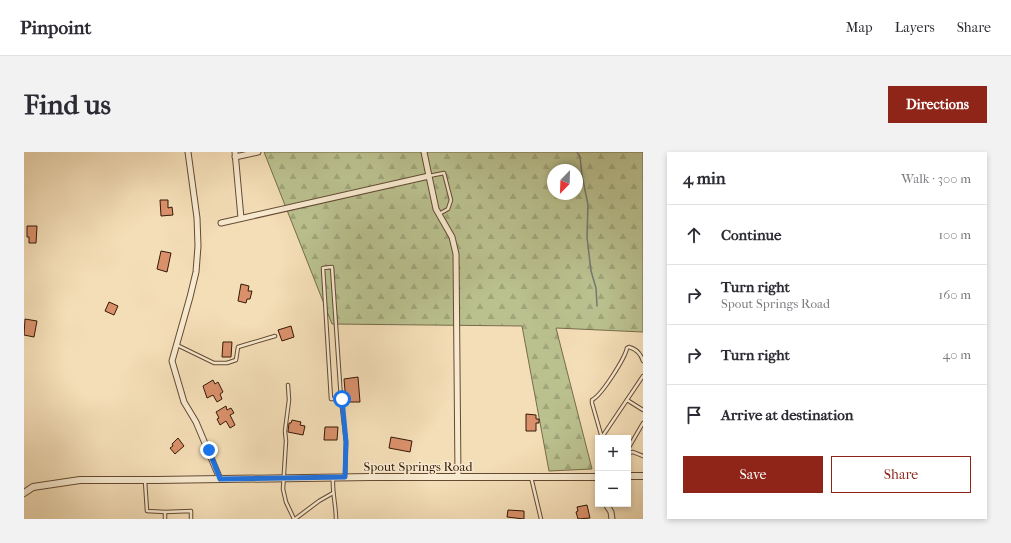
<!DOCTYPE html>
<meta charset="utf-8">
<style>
:root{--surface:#fff;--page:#f2f2f3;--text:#2b2b33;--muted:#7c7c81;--line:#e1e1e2;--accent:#8f2418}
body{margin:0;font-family:"IM FELL French Canon",serif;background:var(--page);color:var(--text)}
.controls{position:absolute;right:12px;bottom:12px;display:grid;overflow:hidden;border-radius:0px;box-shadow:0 2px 6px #0003}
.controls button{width:36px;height:36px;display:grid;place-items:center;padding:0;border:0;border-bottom:1px solid var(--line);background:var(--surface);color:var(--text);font:20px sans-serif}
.compass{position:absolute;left:523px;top:12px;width:36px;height:36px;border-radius:50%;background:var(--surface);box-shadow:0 2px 6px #0003;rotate:203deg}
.stop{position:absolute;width:12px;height:12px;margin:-9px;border:3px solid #1a73e8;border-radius:50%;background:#fff}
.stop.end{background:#1a73e8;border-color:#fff;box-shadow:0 1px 4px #0008}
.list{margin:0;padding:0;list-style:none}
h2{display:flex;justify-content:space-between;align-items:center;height:52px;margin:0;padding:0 16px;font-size:17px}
h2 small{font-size:13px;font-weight:400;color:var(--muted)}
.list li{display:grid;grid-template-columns:26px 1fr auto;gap:12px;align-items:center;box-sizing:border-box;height:60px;padding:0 16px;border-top:1px solid var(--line)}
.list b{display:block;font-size:15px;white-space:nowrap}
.list p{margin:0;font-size:13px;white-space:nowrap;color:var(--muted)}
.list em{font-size:13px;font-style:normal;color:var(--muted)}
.actions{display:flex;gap:8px;padding:12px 16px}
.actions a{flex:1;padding:9px 0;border:1px solid var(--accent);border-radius:0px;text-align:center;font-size:14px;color:var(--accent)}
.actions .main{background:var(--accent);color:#fff}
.icon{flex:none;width:22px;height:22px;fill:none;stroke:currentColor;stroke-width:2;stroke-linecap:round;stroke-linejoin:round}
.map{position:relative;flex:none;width:619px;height:367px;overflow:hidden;border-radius:0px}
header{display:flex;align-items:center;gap:24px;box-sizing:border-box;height:56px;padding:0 20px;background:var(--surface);border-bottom:1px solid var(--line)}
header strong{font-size:19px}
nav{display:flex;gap:22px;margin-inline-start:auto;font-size:14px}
.intro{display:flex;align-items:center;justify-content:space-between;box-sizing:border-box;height:96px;padding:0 24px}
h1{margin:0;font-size:28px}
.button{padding:10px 18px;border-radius:0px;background:var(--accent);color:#fff;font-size:14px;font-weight:700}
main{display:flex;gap:24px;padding:0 24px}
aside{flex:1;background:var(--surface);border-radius:0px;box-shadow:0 2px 6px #0003}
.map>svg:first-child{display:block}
.forest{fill:url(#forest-firs);stroke:#776c4b;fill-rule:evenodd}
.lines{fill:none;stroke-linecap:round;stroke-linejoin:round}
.stream{stroke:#747971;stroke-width:1.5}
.building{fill:#da916b;stroke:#341807}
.service-casing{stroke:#644a33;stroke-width:4.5}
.minor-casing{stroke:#644a33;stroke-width:7}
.tertiary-casing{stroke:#644a33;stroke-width:8}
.service{stroke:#f8ead0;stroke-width:2.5}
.minor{stroke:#f8ead0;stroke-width:5}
.tertiary{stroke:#f8ead0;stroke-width:6}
.route{stroke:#1a73e8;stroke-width:5}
.labels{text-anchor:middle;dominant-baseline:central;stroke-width:3;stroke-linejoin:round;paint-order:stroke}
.street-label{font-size:13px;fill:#341807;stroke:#f8ead0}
</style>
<header>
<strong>Pinpoint</strong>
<nav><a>Map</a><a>Layers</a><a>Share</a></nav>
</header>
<div class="intro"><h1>Find us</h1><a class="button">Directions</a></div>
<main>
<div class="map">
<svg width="619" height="367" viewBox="0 0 619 367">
<defs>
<pattern id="forest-firs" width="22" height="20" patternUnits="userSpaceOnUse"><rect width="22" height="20" fill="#bac18f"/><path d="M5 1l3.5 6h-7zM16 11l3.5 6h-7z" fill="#a0a57a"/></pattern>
</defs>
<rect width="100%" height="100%" fill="#f4deb7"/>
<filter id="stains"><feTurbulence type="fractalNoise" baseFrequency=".005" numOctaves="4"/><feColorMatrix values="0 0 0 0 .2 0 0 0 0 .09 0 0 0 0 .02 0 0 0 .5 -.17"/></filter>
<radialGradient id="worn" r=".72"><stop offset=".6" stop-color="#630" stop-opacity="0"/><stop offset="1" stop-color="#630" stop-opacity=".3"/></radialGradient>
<path class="forest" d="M240,0H619V180L532,176L568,317L525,319L498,174L308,172ZM529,18H553V42H529Z"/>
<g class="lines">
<path class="stream" d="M553,0L556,5L558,23L564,53L563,85L567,119L572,136L573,154"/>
</g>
<g class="building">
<path d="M136,48H144V56L148,55L149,63L137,64Z"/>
<path d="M3,74H13L12,91H5V85H3Z"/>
<path d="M137,99L147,101L143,120L133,117Z"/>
<path d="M217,132L225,134L224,139H228L226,147H223L222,151L214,149Z"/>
<path d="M85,150L94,154L90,163L81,159Z"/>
<path d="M1,167L13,169L10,185L0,183Z"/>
<path d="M267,174L270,185L258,189L254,178Z"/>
<path d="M199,190H208L207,205H198Z"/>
<path d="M334,225L336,250H322L320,227Z"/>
<path d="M189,228L191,232L194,230L199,240L196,242L198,247L193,250L189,243L183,246L179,234Z"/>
<path d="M202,254L203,258L207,256L210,261L206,263L211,273L206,276L202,269L196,273L193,267L195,266L192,260Z"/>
<path d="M502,262L512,263V267H515V271H512V279H502Z"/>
<path d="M268,268L277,270L276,273L281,274L279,283L264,280L265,271H267Z"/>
<path d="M301,275H314L313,288H300Z"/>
<path d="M367,285L388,289L386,300L365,296Z"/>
<path d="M154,286L160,294L151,302L146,296L149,294L148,292Z"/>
<path d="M563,353L566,366L554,367L552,360L554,359L553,355Z"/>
<path d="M484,358L500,359V367L483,365Z"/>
</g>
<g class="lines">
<defs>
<g id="service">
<path d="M405,24L420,21L427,48L424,57L415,62"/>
<path d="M153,193L190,211H203L212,208L214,195L251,184"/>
<path d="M264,233L265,248L261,279L262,289L259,337L262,350L270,367"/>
<path d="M317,247H307L299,116L308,115L317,247L322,290L321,325"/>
<path d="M603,248L619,258"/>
<path d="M578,285L619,224"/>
<path d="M578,286L568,251V248C578,243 601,206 603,196L605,195C612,197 617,202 619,209"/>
<path d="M604,297L619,271"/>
<path d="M604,301L609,300L619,304"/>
<path d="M507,325L517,367"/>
<path d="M309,326C308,340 312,353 312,367"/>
<path d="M121,329L123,359L141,360L167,359V367"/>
<path d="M141,367V360"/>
<path d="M271,367L295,349L309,341"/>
</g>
<g id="minor">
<path d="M164,0L173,66L174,94L172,120L166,145L148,209L160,250L172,270L196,327"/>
<path d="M211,0L217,66"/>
<path d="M400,0L405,24"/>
<path d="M211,5L234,0"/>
<path d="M197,71L405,24L412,57L428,85L432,102L434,325"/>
<path d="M582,352L587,360L588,367"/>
</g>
<g id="tertiary">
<path d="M604,324H619"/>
<path d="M0,341L9,335L56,328H132L347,325H574"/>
</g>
</defs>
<use href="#service" class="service-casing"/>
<use href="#minor" class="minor-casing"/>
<use href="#tertiary" class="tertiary-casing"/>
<use href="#service" class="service"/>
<use href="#minor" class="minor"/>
<use href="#tertiary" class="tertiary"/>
</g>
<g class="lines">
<path class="route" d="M185,298L196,327L321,325L322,290L318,247"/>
</g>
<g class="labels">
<g class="street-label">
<text x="394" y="314">Spout Springs Road</text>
</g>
</g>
<rect width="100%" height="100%" filter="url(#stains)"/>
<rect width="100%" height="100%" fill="url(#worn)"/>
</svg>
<div class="controls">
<button>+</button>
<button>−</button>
</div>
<svg class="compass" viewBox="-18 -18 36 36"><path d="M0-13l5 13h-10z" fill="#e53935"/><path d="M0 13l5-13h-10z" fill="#7c7c81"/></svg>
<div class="stop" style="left:318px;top:247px"></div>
<div class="stop end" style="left:185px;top:298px"></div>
</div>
<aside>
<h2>4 min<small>Walk · 300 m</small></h2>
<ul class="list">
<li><svg class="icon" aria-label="ahead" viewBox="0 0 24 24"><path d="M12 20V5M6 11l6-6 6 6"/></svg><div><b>Continue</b></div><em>100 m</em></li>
<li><svg class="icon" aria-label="right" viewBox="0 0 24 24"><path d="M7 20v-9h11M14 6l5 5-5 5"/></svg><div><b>Turn right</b><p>Spout Springs Road</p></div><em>160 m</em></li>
<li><svg class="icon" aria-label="right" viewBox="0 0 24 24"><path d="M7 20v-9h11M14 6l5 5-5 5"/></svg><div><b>Turn right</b></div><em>40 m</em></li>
<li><svg class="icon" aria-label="arrive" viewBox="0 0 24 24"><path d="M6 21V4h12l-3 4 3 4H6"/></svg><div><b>Arrive at destination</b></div></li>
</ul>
<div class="actions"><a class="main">Save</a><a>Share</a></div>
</aside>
</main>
